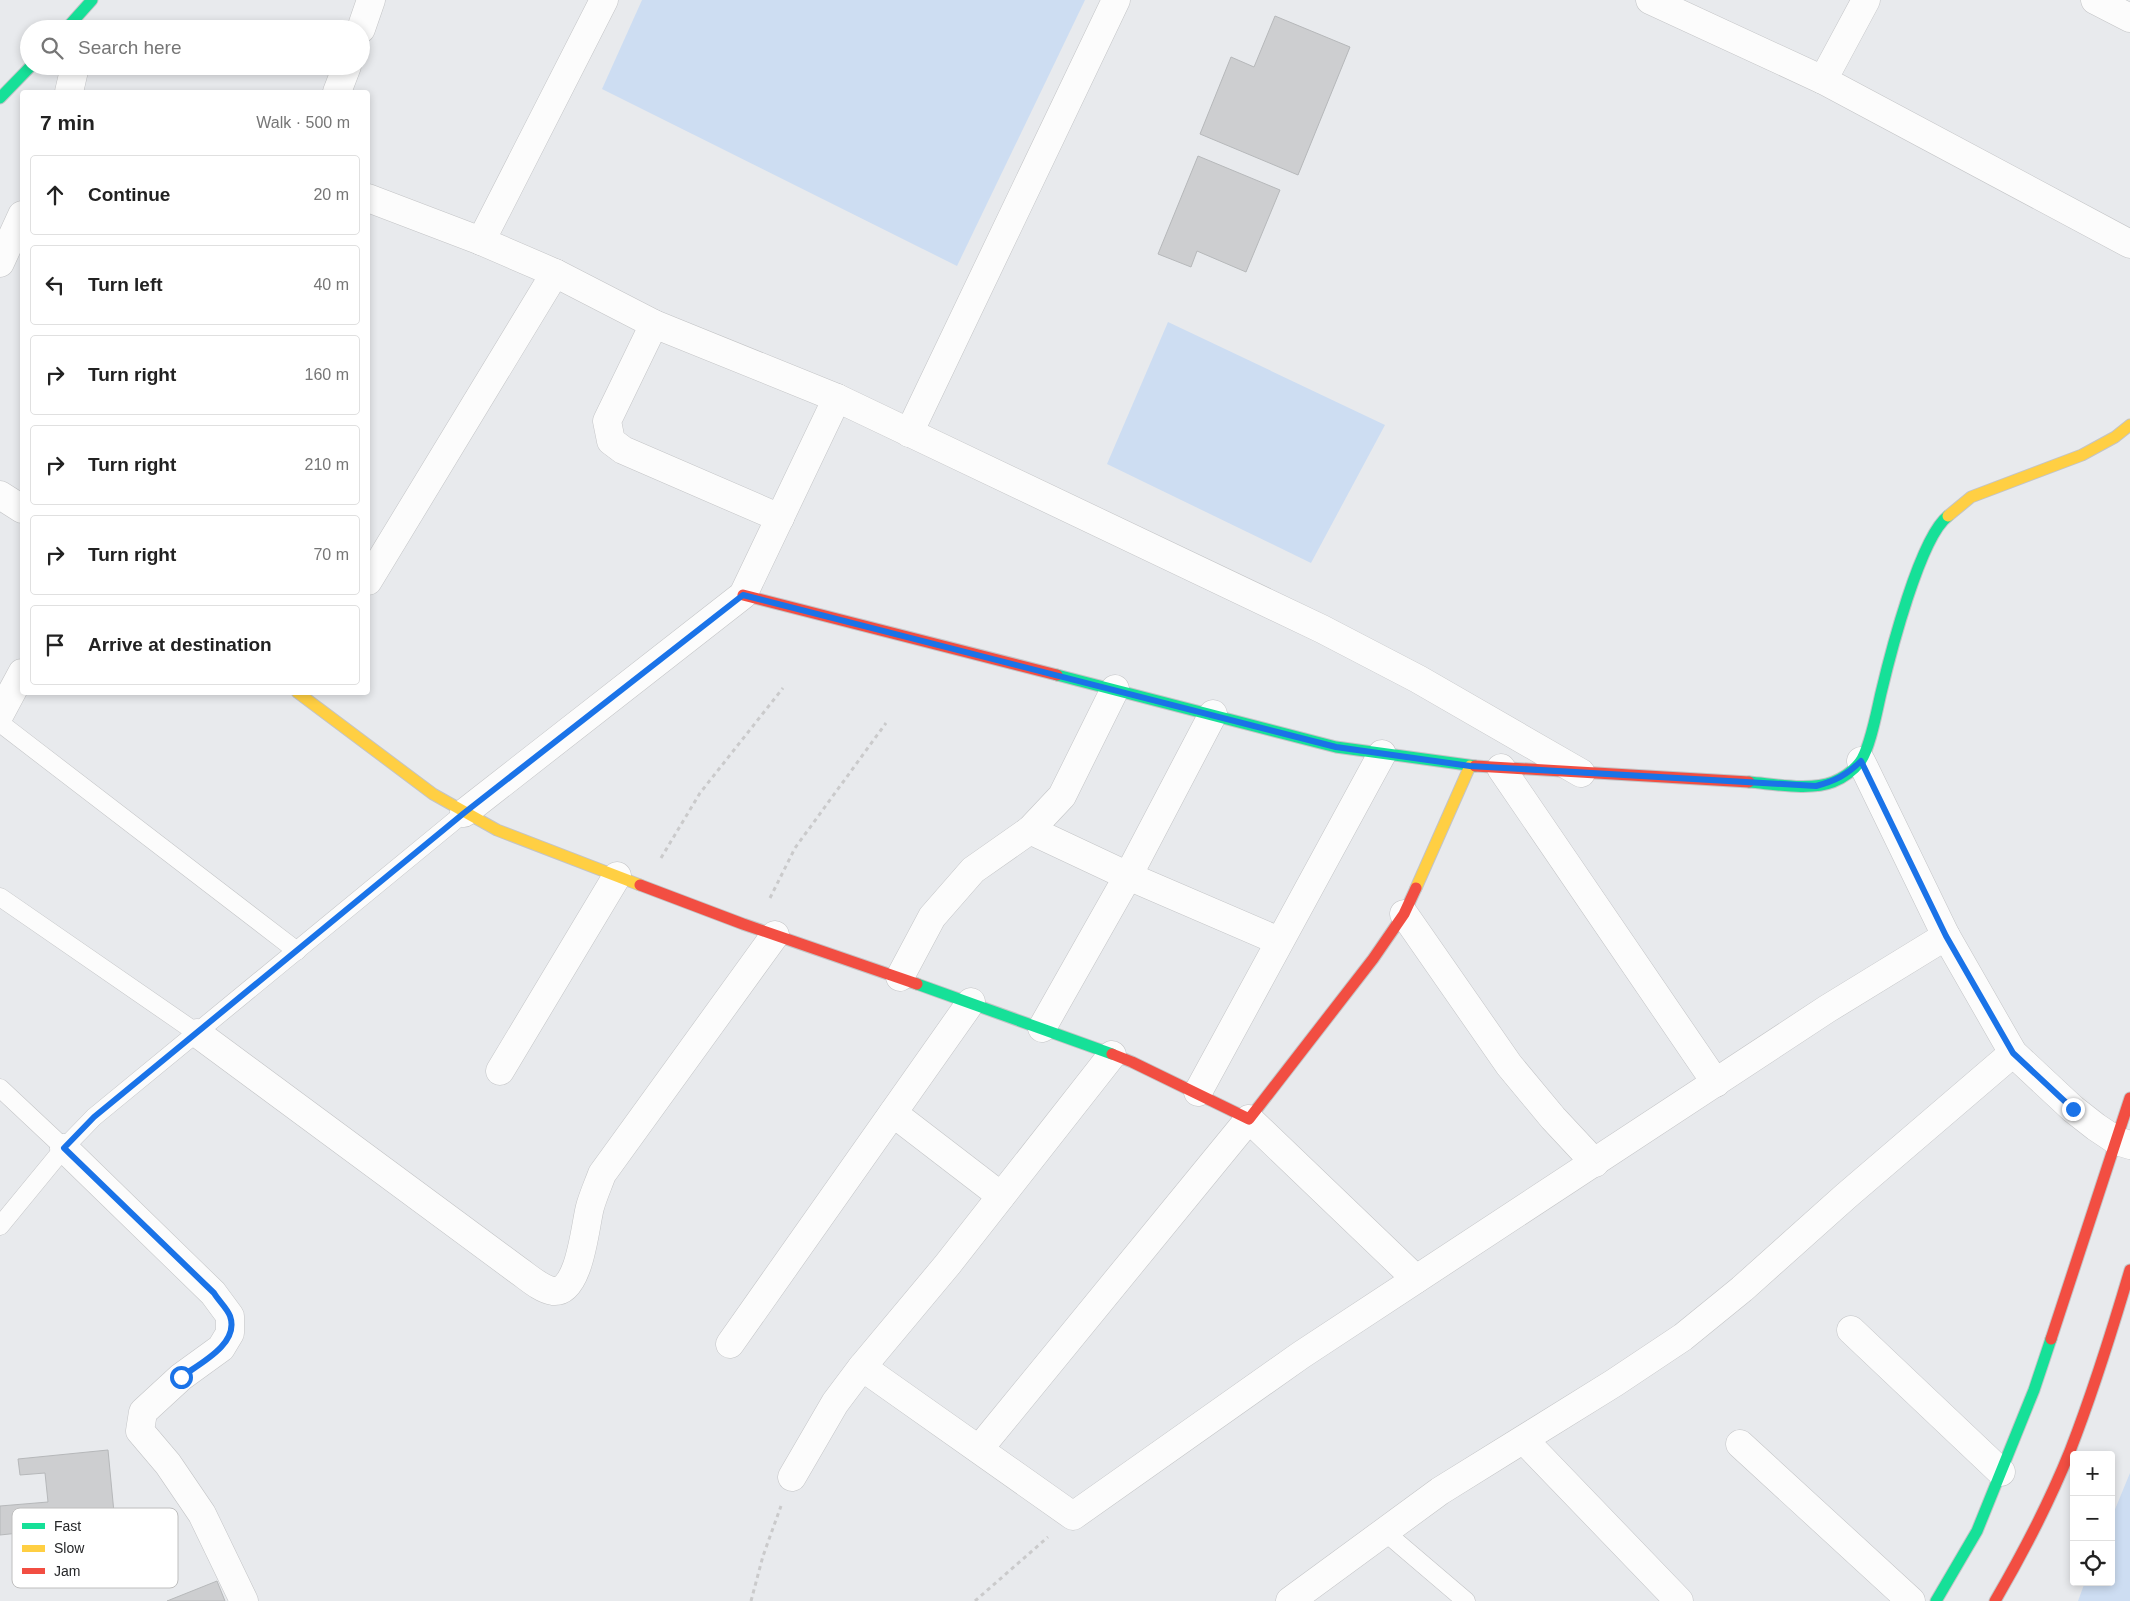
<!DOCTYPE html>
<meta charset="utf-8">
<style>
:root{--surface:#fff;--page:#f6f6f6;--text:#222;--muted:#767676;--line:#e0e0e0}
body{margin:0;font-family:Helvetica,sans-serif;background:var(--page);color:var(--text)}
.controls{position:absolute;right:15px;bottom:15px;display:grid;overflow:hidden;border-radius:5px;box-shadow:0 2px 8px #0003}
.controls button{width:45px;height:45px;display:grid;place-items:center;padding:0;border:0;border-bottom:1px solid var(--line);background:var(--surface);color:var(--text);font:25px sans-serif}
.stop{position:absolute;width:15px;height:15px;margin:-11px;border:4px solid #1a73e8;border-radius:50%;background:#fff}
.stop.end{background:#1a73e8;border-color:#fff;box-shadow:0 1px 5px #0008}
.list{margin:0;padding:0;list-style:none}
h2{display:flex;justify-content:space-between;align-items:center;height:65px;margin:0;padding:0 20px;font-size:21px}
h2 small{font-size:16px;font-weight:400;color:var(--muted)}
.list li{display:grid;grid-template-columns:32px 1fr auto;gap:15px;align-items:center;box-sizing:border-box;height:80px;margin:0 10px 10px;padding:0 10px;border:1px solid var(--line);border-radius:5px}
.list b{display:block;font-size:19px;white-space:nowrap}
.list em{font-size:16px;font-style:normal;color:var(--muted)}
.icon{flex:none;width:28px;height:28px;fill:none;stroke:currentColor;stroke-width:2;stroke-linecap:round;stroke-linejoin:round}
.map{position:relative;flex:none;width:2130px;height:1601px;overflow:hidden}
.search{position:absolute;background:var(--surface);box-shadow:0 2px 8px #0003;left:20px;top:20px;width:350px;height:55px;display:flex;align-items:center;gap:12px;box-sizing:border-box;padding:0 18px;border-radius:28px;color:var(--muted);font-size:19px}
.panel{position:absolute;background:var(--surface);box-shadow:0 2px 8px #0003;left:20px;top:90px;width:350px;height:605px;border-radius:5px}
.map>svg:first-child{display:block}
.green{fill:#cdddf2}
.building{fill:#cdced0;stroke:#b6b8ba}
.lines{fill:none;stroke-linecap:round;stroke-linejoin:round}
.lane-casing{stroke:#c3c4c6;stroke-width:19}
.street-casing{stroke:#c3c4c6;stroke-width:29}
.fast-casing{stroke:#c3c4c6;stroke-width:13}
.slow-casing{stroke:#c3c4c6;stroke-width:13}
.jam-casing{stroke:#c3c4c6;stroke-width:13}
.path{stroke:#cacacb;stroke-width:3;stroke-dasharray:4 4;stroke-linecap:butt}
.lane{stroke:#fcfcfc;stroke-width:18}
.street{stroke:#fcfcfc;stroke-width:28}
.fast{stroke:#16e098;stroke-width:11}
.slow{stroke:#ffcf43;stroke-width:11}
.jam{stroke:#f24e42;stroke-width:11}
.route{stroke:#1a73e8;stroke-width:6}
.key{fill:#fff;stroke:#bebebe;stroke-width:1}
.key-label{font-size:14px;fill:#252628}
</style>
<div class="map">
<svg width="2130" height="1601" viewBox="0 0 2130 1601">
<rect width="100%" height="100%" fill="#e8eaed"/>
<g class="green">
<path d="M642,0H1085L957,266L602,89Z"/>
<path d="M1168,322L1385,425L1311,563L1107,464Z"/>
<path d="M2130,1473V1601H2078L2085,1582H2111V1519Z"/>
</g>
<g class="building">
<path d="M1275,16L1350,47L1298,175L1200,134L1231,57L1254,67Z"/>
<path d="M1198,156L1280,190L1246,272L1197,251L1191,267L1158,254Z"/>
<path d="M108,1450L115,1523L0,1535V1506L48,1502L45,1473L20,1475L18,1459Z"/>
<path d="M217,1581L225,1601H167Z"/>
</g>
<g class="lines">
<defs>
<g id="lane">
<path d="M0,723L297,951"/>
<path d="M0,897L197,1033"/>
<path d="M0,1088L64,1148"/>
<path d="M0,1226L64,1148L94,1117L464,813"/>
<path d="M1385,1532L1466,1601"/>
</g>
<g id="street">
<path d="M1650,0L1823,80L2130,244"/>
<path d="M2095,0L2130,18"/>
<path d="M361,29L371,0"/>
<path d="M1823,80L1866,0"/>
<path d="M69,92L75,66"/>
<path d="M337,92L347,66"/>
<path d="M368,198L481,241L555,273L654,324L837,398L1322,629L1418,679L1581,773"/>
<path d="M481,241L604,0"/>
<path d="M0,263L22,215"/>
<path d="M654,324L607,421L611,441L623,450L780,518"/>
<path d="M909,433L1116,0"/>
<path d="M0,495L22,509"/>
<path d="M368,581L555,273"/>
<path d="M0,714L22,673"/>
<path d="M1861,761L1946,936L2013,1053L2073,1109L2096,1127L2117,1141L2130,1145"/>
<path d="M1501,768L1716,1083"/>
<path d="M464,813L743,595L837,398"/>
<path d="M1030,830L1128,876L1279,941"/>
<path d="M1404,914L1509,1065L1553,1118L1595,1163"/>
<path d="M900,977L932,917L973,870L1030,830L1062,796L1115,689"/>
<path d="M1042,1028L1128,876L1213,714"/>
<path d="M197,1033L519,1271C529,1278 541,1289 553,1291C580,1294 585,1225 590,1207C593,1196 598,1185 602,1174L775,935"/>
<path d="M500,1071L617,876"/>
<path d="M1198,1092L1382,754"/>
<path d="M893,1113L1001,1196"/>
<path d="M64,1148L213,1293L230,1316V1333L221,1348L181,1377L143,1412L140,1431L168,1464L202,1514L244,1601"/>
<path d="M1851,1330L2001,1472"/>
<path d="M730,1344L971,1002"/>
<path d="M862,1367L1073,1516L1301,1355L1827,1009L1946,936"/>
<path d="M1524,1440L1679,1601"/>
<path d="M1740,1444L1911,1601"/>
<path d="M979,1449L1249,1119L1416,1279"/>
<path d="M792,1477L835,1403L862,1367L948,1264L1112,1055"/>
<path d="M1290,1601L1440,1491L1614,1383L1683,1337L1742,1289L1846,1196L2013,1053"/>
</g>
<g id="fast">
<path d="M66,29L92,0"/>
<path d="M0,98L31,66"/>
<path d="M1057,675L1336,747L1475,766"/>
<path d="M1749,782C1774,784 1810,791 1833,782C1843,778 1854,770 1860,762C1870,749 1877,710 1881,693C1890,655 1920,537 1948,516"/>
<path d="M917,984L1112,1054"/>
<path d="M1936,1601L1977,1531L2034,1390L2051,1339"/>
</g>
<g id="slow">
<path d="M1948,516L1971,497L2082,455L2115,437L2130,425"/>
<path d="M297,692L433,794L497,830L640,885"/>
<path d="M1416,888L1470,766"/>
</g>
<g id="jam">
<path d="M743,595L1057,675"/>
<path d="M1475,766L1749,782"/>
<path d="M640,885L743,924L917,984"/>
<path d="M1112,1054L1132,1062L1249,1119L1373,959L1404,914L1416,888"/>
<path d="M2051,1339L2130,1098"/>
<path d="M1995,1601C2023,1553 2049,1503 2070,1451C2093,1392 2112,1331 2130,1270"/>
</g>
</defs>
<use href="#lane" class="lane-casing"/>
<use href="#street" class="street-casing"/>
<use href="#fast" class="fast-casing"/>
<use href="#slow" class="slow-casing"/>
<use href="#jam" class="jam-casing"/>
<g class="path">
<path d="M661,858L700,793L783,688"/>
<path d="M770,898L795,848L886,723"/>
<path d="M751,1601L763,1556L781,1506"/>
<path d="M975,1601L1048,1537"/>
</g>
<use href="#lane" class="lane"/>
<use href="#street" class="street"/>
<use href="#fast" class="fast"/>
<use href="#slow" class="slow"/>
<use href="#jam" class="jam"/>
</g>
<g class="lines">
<path class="route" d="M181,1377C199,1364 240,1344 230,1316C227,1308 218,1300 214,1293L64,1148L94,1117L464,813L743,595L1336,747L1470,766L1816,786C1835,781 1847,775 1861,761L1946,936L2013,1053L2073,1109"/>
</g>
<rect x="12" y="1508" width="166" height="80" rx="8" class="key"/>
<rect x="22" y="1523" width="23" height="6" fill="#16e098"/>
<rect x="22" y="1545" width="23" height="7" fill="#ffcf43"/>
<rect x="22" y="1568" width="23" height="6" fill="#f24e42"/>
<g class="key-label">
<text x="54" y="1531">Fast</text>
<text x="54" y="1553">Slow</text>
<text x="54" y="1576">Jam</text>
</g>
</svg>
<div class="controls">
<button>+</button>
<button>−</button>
<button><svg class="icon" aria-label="locate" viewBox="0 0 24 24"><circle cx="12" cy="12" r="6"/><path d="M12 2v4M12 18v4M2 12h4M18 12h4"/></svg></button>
</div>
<div class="stop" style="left:181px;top:1377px"></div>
<div class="stop end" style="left:2073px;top:1109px"></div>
<div class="search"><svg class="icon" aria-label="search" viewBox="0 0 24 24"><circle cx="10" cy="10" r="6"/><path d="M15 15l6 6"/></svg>Search here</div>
<section class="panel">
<h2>7 min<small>Walk · 500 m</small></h2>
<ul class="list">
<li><svg class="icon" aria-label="ahead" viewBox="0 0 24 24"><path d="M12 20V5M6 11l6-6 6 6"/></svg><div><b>Continue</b></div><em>20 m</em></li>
<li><svg class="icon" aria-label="left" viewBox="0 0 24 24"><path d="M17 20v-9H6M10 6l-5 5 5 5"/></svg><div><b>Turn left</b></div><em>40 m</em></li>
<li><svg class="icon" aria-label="right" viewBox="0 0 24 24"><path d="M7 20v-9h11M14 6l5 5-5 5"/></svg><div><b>Turn right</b></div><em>160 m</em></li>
<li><svg class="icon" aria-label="right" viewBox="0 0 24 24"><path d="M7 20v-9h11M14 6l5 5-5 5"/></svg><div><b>Turn right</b></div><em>210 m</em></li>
<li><svg class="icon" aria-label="right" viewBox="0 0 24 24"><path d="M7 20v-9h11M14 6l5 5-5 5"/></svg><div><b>Turn right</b></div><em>70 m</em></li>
<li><svg class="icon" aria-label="arrive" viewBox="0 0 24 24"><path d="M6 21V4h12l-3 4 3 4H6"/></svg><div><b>Arrive at destination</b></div></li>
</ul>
</section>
</div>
